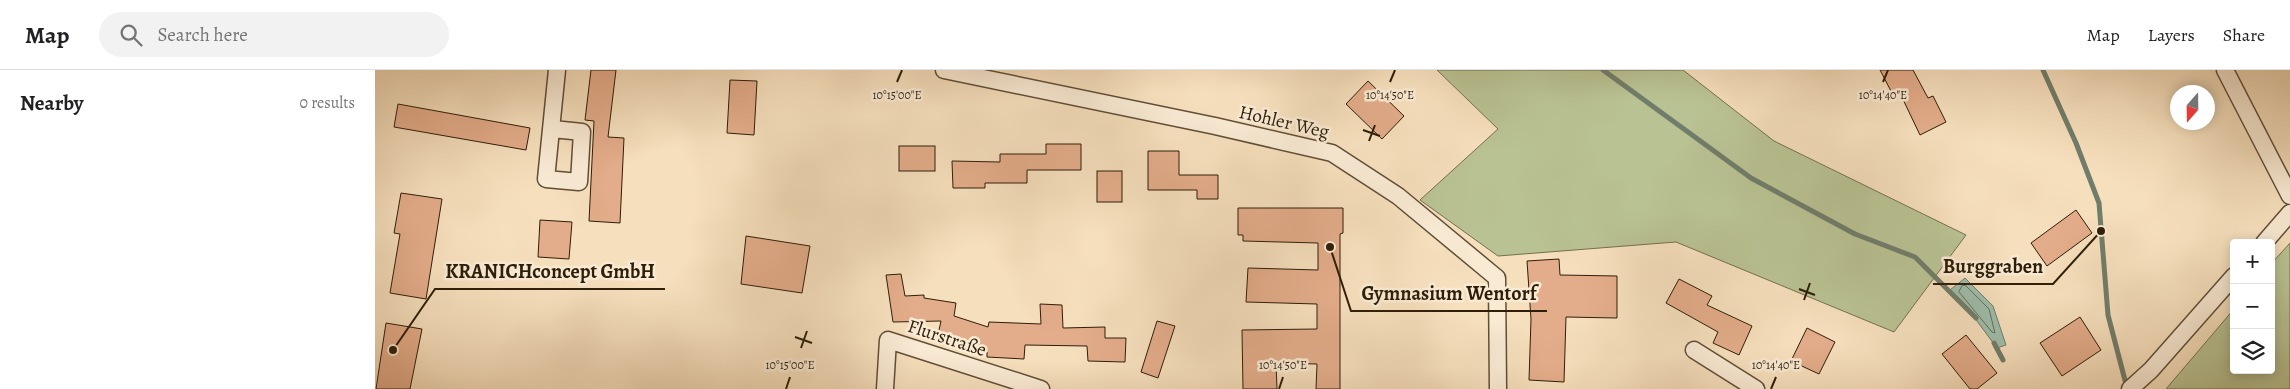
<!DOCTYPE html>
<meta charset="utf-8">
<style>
:root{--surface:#fff;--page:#f2f2f2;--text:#202124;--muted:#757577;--line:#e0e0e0}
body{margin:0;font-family:Alegreya,serif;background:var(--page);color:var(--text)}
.controls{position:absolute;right:15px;bottom:15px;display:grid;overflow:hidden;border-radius:5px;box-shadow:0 2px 12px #0003}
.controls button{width:45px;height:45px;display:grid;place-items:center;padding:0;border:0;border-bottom:1px solid var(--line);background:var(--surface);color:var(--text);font:25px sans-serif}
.compass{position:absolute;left:1795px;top:15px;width:45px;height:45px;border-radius:50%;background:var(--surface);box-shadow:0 2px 12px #0003;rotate:200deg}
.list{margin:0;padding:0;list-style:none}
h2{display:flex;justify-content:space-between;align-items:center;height:65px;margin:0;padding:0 20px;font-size:21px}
h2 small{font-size:16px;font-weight:400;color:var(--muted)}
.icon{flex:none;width:28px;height:28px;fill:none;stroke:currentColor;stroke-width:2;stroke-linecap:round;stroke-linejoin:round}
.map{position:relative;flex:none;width:1915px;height:319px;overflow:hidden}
header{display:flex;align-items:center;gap:30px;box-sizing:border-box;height:70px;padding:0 25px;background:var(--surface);border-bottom:1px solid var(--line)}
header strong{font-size:24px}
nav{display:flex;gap:28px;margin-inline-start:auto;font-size:18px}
.search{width:350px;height:45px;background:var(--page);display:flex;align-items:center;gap:12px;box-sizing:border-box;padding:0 18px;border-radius:28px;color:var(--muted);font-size:19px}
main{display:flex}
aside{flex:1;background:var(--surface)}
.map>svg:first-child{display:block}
.green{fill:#b9c293;stroke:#74704e}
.water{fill:#9ebdab;stroke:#717d6a}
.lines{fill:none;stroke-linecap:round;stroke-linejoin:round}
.shore{stroke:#666e5a;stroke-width:1}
.stream{stroke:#717d6a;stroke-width:5}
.building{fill:#e3ac8a;stroke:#2e1e09}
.street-casing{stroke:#604e36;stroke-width:19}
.street{stroke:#f9ead4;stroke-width:16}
.ticks{fill:none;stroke:#2e1e09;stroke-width:2}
.labels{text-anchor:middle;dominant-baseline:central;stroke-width:5;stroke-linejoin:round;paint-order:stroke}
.street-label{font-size:19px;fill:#2e1e09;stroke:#f9ead4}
.ticks-label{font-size:12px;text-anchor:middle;fill:#2e1e09;stroke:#f9ead4;stroke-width:5;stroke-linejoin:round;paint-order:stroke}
.leader{fill:none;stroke:#2e1e09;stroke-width:2}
.callout-dot{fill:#2e1e09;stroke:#f9ead4;stroke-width:2}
.callout-label{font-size:20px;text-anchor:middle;font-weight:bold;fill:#2e1e09;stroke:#f9ead4;stroke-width:5;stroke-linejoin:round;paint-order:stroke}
</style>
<header>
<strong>Map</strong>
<div class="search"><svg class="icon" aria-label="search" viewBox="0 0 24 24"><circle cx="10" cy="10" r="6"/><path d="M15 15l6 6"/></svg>Search here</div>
<nav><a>Map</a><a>Layers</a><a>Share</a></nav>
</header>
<main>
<aside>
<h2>Nearby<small>0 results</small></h2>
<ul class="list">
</ul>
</aside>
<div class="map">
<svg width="1915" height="319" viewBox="0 0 1915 319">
<rect width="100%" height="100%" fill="#f6dfbd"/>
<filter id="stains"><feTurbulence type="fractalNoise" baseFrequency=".004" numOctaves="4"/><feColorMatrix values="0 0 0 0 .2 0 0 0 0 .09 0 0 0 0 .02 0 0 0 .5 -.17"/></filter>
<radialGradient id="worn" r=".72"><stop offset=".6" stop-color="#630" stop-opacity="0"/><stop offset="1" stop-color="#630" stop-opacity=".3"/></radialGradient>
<g class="green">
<path d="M1062,0H1308L1399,71L1591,165L1519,262L1301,172L1123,186L1045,130L1123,59Z"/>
<path d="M1915,173V319H1791L1859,239V300H1896V194Z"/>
</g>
<path class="water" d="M1590,208L1618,236L1631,275L1622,278L1593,239L1575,220Z"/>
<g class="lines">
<path class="shore" d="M1588,215L1591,216L1614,239L1620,263L1617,262L1584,222Z"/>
<g class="stream">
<path d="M1228,0L1376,108L1480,164L1540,187L1601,248"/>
<path d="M1668,0L1701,73L1724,133L1733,245L1752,318"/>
<path d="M1619,273L1628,290"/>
</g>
</g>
<g class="building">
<path d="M216,0H241L233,67L249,68L245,153L214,151L219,51L210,50Z"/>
<path d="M1505,0H1538L1553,28L1558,26L1571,52L1545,65L1523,19L1517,23Z"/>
<path d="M355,10L382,11L379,65L352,63Z"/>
<path d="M993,11L1029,46L1007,69L971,34Z"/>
<path d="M23,34L155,58L151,80L19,57Z"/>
<path d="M671,74H706V100H652V113H610V118H578L577,91L625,92V84H671Z"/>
<rect x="524" y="76" width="36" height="25"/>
<path d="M773,81H804V105H843V129H822V120H773Z"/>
<rect x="722" y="101" width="25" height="31"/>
<path d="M26,123L67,129L51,229L15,223L25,164L19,163Z"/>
<path d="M863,138H968V163L965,164V319H941L942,294L901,293L902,319H868L867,260L942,259V234L871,232L873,198L943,200V173L868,171V165H863Z"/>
<path d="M1701,140L1717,163L1672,196L1656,173Z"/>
<path d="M165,150L197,152L194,189L163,187Z"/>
<path d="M371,166L435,176L427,223L366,214Z"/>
<path d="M1184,189L1185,205L1242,206V248L1191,247L1189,312L1154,310L1156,249L1152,191Z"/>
<path d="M526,204L530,226L549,225V228L581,233L579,246L613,257L614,252L666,254L665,234L687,235L688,258L730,257V268H751L750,292L713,291L712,276L650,275L649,289L612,287V282L562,269L566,251L518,252L511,205Z"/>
<path d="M1304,209L1337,226L1332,235L1377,256L1364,285L1338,273L1343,262L1291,233Z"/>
<path d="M1705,247L1726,280L1687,306L1665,273Z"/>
<path d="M782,251L800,256L783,308L766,302Z"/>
<path d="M11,253L47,259L35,319H1Z"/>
<path d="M1432,258L1460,272L1444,304L1416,291Z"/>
<path d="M1591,265L1622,303L1602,319H1595L1567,284Z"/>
</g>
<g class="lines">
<defs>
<g id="street">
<path d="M569,0L840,56L957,83L1023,126L1122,208L1123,319"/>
<path d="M1850,0L1915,126"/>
<path d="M178,59L207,62L204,112L171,109L182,0"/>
<path d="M1889,173L1915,143"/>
<path d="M1319,280L1381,319"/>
<path d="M510,319L513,270L666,319"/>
<path d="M1755,319L1776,300L1859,206"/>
</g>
</defs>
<use href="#street" class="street-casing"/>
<use href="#street" class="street"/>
</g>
<path class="ticks" d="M522,12L527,0M1015,12L1020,0M1508,12L1513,0M988,60L1005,66M994,71L1000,55M1424,219L1440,225M1429,230L1435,213M420,267L437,273M426,278L432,261M411,319L415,307M904,319L908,307M1396,319L1401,307"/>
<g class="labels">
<g class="street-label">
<text transform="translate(909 52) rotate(13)">Hohler Weg</text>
<text transform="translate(572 268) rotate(18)">Flurstraße</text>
</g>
</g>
<g class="ticks-label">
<text x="522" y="29">10°15'00"E</text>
<text x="1015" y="29">10°14'50"E</text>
<text x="1508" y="29">10°14'40"E</text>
<text x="415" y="299">10°15'00"E</text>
<text x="908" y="299">10°14'50"E</text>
<text x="1401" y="299">10°14'40"E</text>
</g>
<path class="leader" d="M1726 161L1678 214H1558M18 280L60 219H290M955 177L976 241H1172"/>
<g class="callout-dot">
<circle cx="1726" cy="161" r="5"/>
<circle cx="18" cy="280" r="5"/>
<circle cx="955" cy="177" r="5"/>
</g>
<g class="callout-label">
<text x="1618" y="203">Burggraben</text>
<text x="175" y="208">KRANICHconcept GmbH</text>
<text x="1074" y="230">Gymnasium Wentorf</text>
</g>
<rect width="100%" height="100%" filter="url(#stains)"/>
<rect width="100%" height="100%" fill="url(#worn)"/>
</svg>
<div class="controls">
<button>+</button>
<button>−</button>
<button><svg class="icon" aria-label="layers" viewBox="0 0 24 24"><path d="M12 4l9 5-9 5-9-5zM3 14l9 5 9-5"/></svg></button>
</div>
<svg class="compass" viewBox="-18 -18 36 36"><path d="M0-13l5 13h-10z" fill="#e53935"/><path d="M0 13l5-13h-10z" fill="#757577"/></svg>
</div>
</main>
